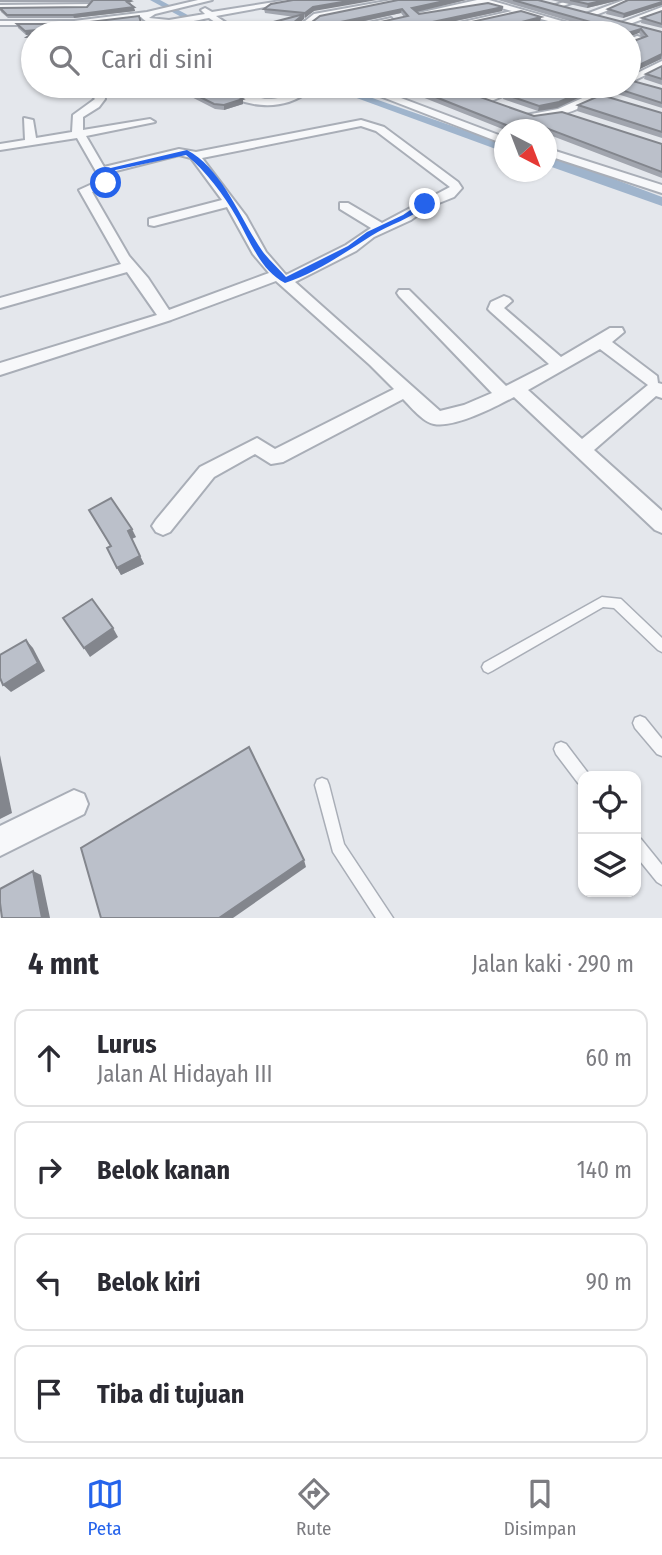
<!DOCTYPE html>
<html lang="id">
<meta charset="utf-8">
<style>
:root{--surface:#fff;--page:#f2f2f3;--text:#2b2b33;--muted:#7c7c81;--line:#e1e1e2;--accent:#2563eb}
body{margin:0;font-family:"Fira Sans Condensed",sans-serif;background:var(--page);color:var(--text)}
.controls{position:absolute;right:21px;bottom:21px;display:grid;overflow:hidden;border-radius:14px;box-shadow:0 2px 5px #0004}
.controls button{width:63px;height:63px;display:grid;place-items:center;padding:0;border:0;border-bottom:2px solid var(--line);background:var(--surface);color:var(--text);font:35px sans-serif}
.compass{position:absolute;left:494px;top:119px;width:63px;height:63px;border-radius:50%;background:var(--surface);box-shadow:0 2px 5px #0004;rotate:138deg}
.stop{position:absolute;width:21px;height:21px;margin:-16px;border:5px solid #2563eb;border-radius:50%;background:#fff}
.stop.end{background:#2563eb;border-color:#fff;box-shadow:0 2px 7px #0008}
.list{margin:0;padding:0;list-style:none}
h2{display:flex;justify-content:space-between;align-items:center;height:91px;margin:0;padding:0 28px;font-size:30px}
h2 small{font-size:23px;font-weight:400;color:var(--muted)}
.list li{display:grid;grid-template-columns:46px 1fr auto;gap:21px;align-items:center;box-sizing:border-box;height:98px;margin:0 14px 14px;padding:0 14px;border:2px solid var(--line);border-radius:14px}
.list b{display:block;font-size:26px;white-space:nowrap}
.list p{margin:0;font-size:23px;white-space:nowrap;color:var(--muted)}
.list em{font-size:23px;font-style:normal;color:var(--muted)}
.icon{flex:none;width:38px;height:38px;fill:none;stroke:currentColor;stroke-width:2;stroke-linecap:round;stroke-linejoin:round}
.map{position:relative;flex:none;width:662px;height:918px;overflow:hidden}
.search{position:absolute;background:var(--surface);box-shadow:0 2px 5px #0004;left:21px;right:21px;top:21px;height:77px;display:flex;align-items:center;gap:18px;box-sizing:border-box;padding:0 24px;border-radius:38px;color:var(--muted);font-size:26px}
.sheet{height:539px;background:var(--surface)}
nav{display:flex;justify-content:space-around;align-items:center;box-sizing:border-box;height:98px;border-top:2px solid var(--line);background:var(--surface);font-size:19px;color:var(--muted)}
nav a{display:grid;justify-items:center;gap:4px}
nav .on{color:var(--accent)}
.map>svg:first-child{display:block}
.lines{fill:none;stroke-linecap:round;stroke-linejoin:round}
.canal{fill:#9fb4cc;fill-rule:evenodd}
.service-casing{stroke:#a9aeb7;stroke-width:3}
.minor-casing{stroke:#a9aeb7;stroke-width:4}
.service{fill:#f7f8fa;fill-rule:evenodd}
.minor{fill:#f7f8fa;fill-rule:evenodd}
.wall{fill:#a1a5ae;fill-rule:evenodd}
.shaded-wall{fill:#83868d}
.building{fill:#bbc0ca;stroke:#83868d;stroke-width:2;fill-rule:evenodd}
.route{fill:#2563eb}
</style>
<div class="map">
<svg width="662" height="918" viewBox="0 0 662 918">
<rect width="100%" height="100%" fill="#e4e7ec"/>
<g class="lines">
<g class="canal">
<path d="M150,0H160L221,33H211Z"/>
<path d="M324,86H338L504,144V152Z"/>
<path d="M546,157L585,168L662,197V206L546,165Z"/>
</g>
<defs>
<g id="service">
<path d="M602,597L621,599L662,638V652L658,650L614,608L603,607L492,671L488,673L484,671L482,667L484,663Z"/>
<path d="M640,716L645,718L662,739V756L657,754L635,728L633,723L635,718Z"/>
<path d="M561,742L566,744L588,773L589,776H583V785L578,783L556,754L554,749L556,744Z"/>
<path d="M322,778L327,780L329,785L344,844L393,918H376L333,852L315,785L317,780Z"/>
<path d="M636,837L641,839L662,865V885L657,882L636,856Z"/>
</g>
<g id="minor">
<path d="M198,0H212L155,14L149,18L169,20L205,14L201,10L205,8L212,12L287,0H304L216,16L241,33H231L209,18C190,21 154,33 141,17L74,25H0V21H74L147,12Z"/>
<path d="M392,0H408L319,18L304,29L308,33H299L295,29L314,14Z"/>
<path d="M477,0H489L603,33H591L516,12L513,15L428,33H414L512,11L487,4L418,16L414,14Z"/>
<path d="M569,0H580L557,8L553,6Z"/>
<path d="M624,0H635L593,16L586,14Z"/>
<path d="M91,4L88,8L0,9V5Z"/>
<path d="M662,7V12L627,25L620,23Z"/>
<path d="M391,18L394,22L338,33H323Z"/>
<path d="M637,36L644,38L629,44V39Z"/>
<path d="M662,61V67L629,83V77Z"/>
<path d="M83,86C92,85 105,88 105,99L99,107L83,117V130L150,119L155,122L86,136L104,167L179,149L196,152L361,120L384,127L458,182L462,188L454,197L429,207L411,220L374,237L356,251L295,282L440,411L464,405L492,393L399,296L397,293L399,290H409L506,386L549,364L491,312L488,309L491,302L504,296L509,298L512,301L504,308L561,357L610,328H622L624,332L612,342L657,376L658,383L662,384V398L656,396L594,450L662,511V533L655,530L514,397C495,407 455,428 434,424C423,422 411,407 403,399L283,462L271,464L255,454L214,477L170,532L163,535L156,532L152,526L156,520L200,467L257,438L275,449L394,389L370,365L276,281L171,320L0,375V363L157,315L127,272L0,308V298L121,264L79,190L101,180L77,138L0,150V144L25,140L24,118L33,120L36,138L72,132L73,115L95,99ZM361,126L376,131L450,187L382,223L348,203H340V209L371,228L346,245L286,275L266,252L246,216L202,158ZM179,155L191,158L222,200L149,219V225L154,226L227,207L253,254L269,273L169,310L148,278L129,256L92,192L112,184L114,181L108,173ZM600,349L648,385L582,439L528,390Z"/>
<path d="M215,86C250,84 254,112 297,91L292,86H303L309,91C282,113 241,108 215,86Z"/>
<path d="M354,86C368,85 380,95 393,94C408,94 422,86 438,86L401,98L504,137V144Z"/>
<path d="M513,86H526L489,102L481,100Z"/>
<path d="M609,86H621C604,99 545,128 526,115L558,109Z"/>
<path d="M546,148L662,185V193L546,155Z"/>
<path d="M74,790L84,794L88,804L84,814L0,856V826Z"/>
</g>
</defs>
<use href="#service" class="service-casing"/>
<use href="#minor" class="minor-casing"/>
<use href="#service" class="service"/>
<use href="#minor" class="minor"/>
</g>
<g class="wall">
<path d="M0,0H129L135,11L74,18H8L1,12L0,8L87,7L91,2H0Z"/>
<path d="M398,0H466L416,12L419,14L503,7L502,11L414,30V31H430L541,17L540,22L508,30H600L498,0H538L662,32V59H661L629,74L631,42L643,38L639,33H244L243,30L295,17L265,13L264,9L314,11L304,18L294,27L297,30L308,31V25ZM401,13L404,17L339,31L326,30Z"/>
<path d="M551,0H620L587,8Z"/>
<path d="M662,0V5L623,18L606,14L608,9Z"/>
<path d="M662,11V28L641,23L642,18Z"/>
<path d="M17,24L33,33V41H28L27,37L31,35H26L18,28Z"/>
<path d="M662,66V85L644,79L646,74Z"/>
<path d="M170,86H217L243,99V104L224,110L215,109Z"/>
<path d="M234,86H291V89L269,96Z"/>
<path d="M391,86H423L403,90Z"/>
<path d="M463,86H506L487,93Z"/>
<path d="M599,88L557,108L538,111L503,99L504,94Z"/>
<path d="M615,88L662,89V108L614,93Z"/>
<path d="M418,90L662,144V178L547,134V130L532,129L505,130L417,95Z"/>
<path d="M578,105L662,113V138L577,111Z"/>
<path d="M89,510L136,537L132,539L144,564L121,575L107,548L110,546Z"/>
</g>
<g class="shaded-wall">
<path d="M354,0H377L314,11L305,18V13L313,7Z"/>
<path d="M449,0H466L412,13V8Z"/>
<path d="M605,0H620L587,8L588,4Z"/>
<path d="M662,2V5L623,18L624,14Z"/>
<path d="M134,7L135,11L74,18L73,15Z"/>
<path d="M503,7L502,11L413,30L412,29L414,26Z"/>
<path d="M402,9L401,13L322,30L320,29L322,26Z"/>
<path d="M304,14V19L292,29V24Z"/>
<path d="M541,17L540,22L501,32L502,27Z"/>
<path d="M641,29L639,33L629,37V33Z"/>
<path d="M37,30L33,34L26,35L25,31Z"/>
<path d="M662,54L661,59L629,74V70Z"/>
<path d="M286,86H291V89L269,96V92Z"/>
<path d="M404,86H423L403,90Z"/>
<path d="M494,86H506L487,93L488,88Z"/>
<path d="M595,86H610L599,88L557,108L538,111L539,106Z"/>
<path d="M243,99V104L224,110V105Z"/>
<path d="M533,123L532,129L521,130Z"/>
<path d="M132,529L136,537L131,539L128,531Z"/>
<path d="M140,556L144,564L121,575L117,568Z"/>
<path d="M113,628L118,637L90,657L84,648Z"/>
<path d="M26,640L33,648L45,671L11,692L3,685Z"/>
<path d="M0,755L12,813L0,819Z"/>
<path d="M304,860L306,867L233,918H219Z"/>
<path d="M33,871L41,875L50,918H42Z"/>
</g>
<g class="building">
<path d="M93,0H129L131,1L127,2L134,7L73,15H7L0,8L87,7Z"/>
<path d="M293,0H354L313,7L305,13L264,9L271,4Z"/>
<path d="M398,0H449L412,8L419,14L488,3L503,7L414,26L412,29L414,31H430L521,11L541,17L502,27V31L560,22L592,30L607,29L605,26L513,0H538L662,32V54L629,70V76V40L631,42L647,36L641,29L628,33H253L243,30L304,14L292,24L297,30L308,31L311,29L308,25L320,16ZM402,9L408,16L339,31L320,29L322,26Z"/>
<path d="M570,0H605L588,4Z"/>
<path d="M628,0H662V2L624,14L608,9Z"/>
<path d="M662,11V24L642,18Z"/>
<path d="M139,16L144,33H33V37H27L37,30L25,31L17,24H73Z"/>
<path d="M180,27L193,33H153Z"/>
<path d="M662,66V79L646,74Z"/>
<path d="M629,80L662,89V103L615,88L620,86H629Z"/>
<path d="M178,86H217L243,99L224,105L214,104Z"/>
<path d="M248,86H286L269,92Z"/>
<path d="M431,86H449L534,116L562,112L662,144V172L533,123L522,129L506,125L418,90Z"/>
<path d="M480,86H494L488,88Z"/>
<path d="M523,86H595L559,102L539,106L504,94Z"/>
<path d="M601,95L662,113V132L578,105Z"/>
<path d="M111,498L132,529L128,531L140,556L117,568L107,548L111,546L89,510Z"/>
<path d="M92,599L113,628L84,648L63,618Z"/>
<path d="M26,640L38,663L3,685L0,678V655Z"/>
<path d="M249,747L304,860L219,918H101L81,848Z"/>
<path d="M33,871L42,918H2L0,903V889Z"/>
</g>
<path class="route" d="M187,150C223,169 241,221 263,252C270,261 279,269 286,277L348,246L367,232L403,215L422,202L428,204C411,219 390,224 371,236C344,253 316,273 285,283C261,271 250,241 237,218C224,195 206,171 186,155L106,172L112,180L106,185L98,171Z"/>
</svg>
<div class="controls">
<button><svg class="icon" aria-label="locate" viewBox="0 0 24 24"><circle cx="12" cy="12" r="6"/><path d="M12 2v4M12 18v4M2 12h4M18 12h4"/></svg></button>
<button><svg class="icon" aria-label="layers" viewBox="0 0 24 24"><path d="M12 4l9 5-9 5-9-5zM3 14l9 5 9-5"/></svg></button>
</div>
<svg class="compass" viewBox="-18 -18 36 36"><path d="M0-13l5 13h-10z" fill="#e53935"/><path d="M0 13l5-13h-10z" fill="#7c7c81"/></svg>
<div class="stop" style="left:106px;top:183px"></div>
<div class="stop end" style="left:425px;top:204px"></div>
<div class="search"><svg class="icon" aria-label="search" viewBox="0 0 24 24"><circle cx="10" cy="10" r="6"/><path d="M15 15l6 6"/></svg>Cari di sini</div>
</div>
<section class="sheet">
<h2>4 mnt<small>Jalan kaki · 290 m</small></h2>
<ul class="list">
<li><svg class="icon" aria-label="ahead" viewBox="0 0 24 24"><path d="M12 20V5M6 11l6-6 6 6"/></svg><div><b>Lurus</b><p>Jalan Al Hidayah III</p></div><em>60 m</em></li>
<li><svg class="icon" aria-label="right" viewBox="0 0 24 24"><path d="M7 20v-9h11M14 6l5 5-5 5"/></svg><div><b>Belok kanan</b></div><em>140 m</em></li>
<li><svg class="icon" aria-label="left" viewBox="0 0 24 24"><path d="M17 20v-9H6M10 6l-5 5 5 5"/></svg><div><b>Belok kiri</b></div><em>90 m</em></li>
<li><svg class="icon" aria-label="arrive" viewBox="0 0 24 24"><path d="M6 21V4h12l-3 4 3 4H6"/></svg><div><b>Tiba di tujuan</b></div></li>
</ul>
</section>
<nav>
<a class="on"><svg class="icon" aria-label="map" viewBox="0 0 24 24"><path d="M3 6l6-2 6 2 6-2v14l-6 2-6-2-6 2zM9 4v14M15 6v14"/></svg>Peta</a>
<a><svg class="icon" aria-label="directions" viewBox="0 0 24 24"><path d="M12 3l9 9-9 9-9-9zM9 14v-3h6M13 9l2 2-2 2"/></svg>Rute</a>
<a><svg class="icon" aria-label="saved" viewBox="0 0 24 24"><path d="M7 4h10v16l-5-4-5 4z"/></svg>Disimpan</a>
</nav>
